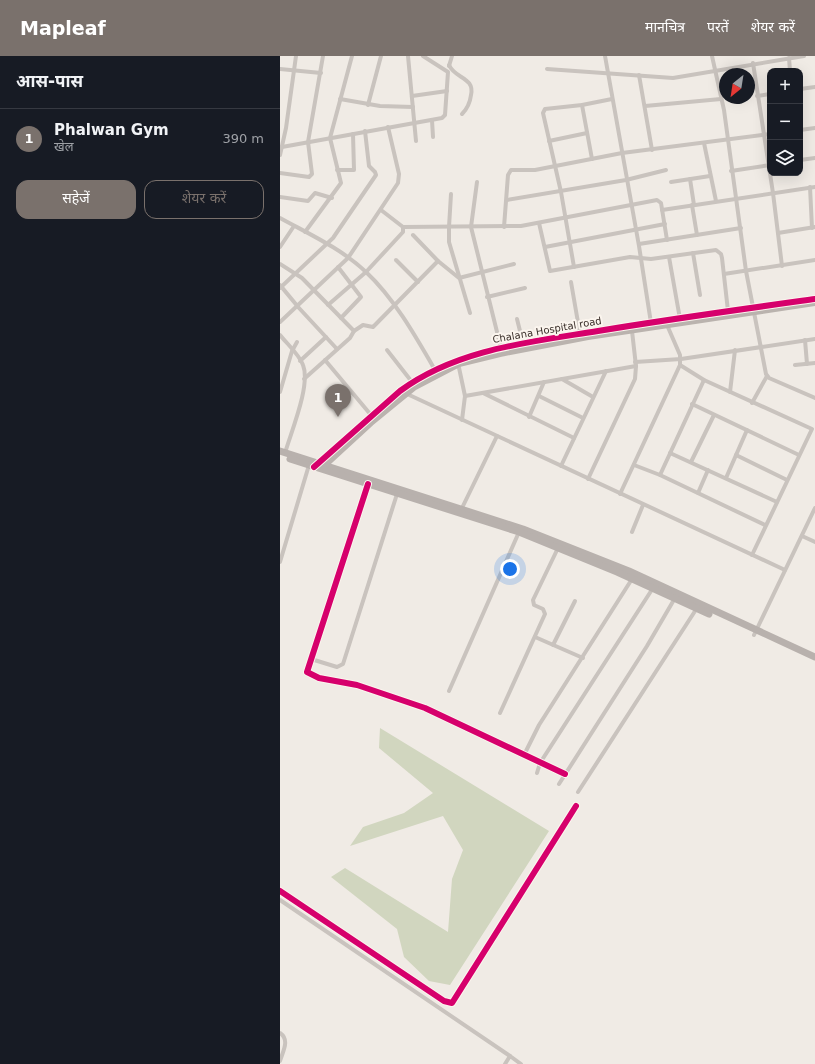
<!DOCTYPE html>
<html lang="hi">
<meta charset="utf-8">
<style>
:root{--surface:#171b24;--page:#242831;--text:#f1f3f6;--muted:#9ea1a6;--line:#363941;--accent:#7a716c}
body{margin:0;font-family:"DejaVu Sans","Noto Sans Devanagari",sans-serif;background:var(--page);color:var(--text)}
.controls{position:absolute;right:12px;top:12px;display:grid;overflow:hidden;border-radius:8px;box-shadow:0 4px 16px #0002}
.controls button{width:36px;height:36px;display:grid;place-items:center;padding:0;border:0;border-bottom:1px solid var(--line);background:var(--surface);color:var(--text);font:20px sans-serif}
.compass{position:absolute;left:439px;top:12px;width:36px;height:36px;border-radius:50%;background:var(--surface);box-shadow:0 4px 16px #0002;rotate:210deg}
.you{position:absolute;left:230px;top:513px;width:14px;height:14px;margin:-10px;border:3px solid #fff;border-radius:50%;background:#1a73e8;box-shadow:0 0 0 6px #1a73e833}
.badge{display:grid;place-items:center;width:26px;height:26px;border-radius:50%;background:var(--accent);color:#fff;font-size:13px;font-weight:700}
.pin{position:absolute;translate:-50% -33px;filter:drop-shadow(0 1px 2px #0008)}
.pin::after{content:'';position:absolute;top:21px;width:14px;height:12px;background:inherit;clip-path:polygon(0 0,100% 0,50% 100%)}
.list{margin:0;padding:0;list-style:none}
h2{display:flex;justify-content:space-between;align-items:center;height:52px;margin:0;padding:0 16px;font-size:17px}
h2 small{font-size:13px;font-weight:400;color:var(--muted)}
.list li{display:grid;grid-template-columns:26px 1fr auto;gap:12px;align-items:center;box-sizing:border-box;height:60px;padding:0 16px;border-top:1px solid var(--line)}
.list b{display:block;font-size:15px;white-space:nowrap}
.list p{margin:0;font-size:13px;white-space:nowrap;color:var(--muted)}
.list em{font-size:13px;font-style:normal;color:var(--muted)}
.actions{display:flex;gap:8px;padding:12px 16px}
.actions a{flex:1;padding:9px 0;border:1px solid var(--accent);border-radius:12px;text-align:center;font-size:14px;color:var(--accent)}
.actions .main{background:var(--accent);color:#fff}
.icon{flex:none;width:22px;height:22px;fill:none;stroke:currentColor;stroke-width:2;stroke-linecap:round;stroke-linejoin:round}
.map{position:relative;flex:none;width:535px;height:1008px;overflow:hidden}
header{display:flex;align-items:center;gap:24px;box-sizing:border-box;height:56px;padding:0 20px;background:var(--accent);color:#fff}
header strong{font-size:19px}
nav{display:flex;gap:22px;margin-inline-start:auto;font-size:14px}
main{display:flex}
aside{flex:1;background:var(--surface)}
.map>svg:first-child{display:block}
.green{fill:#d1d6bf}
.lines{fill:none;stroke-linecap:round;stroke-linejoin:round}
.street{stroke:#c9c3be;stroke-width:4}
.secondary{stroke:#bab3ae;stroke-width:6}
.primary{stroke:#b8b1ad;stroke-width:7}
.cycleway-casing{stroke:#fbf5ee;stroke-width:8}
.cycleway{stroke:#d6006c;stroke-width:6}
.labels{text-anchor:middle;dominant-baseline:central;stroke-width:4;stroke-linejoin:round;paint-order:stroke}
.street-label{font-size:10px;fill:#3b302b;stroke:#fbf5ee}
</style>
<header>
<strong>Mapleaf</strong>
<nav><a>मानचित्र</a><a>परतें</a><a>शेयर करें</a></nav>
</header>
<main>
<aside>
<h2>आस-पास<small></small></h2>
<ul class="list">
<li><span class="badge">1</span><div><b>Phalwan Gym</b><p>खेल</p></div><em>390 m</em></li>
</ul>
<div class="actions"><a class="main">सहेजें</a><a>शेयर करें</a></div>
</aside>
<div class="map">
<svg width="535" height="1008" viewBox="0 0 535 1008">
<rect width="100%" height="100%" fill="#f0ebe5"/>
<path class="green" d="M100,672L269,775L170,929L149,925L124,901L117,873L51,821L65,812L168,876L172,823L183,794L163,760L70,790L83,771L124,757L153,737L99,692Z"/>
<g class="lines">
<g class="street">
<path d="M128,0L136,85"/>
<path d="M325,0L359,190L371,267"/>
<path d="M432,0L444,54L466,215L486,318L489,322L535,342"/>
<path d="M509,2L510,15"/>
<path d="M473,7L493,137L502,210"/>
<path d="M169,9C175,23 195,21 191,39C190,47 188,52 182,58"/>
<path d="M169,10L172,0"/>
<path d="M0,13L41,17"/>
<path d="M267,13L393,22L524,0"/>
<path d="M359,19L372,94"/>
<path d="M520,33L535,31"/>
<path d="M132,40L167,35"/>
<path d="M477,40L490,38"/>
<path d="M60,43L100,50L133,51"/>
<path d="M88,49L101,0"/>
<path d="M302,49L312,103"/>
<path d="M365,50L441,43"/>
<path d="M152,64L153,81"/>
<path d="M520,74L535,72"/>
<path d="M269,85L307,77"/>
<path d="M424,87L436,145"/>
<path d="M2,91L162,62L165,59L168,16L143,0"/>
<path d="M0,99L6,72L16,0"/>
<path d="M520,104L535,102"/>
<path d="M57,114H74L73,78"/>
<path d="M451,115L490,109"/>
<path d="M0,117L29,121L32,118L28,86L43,0"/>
<path d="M410,123L414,149"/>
<path d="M197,126L191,171L221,292"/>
<path d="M391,126L430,120"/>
<path d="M530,131L532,172"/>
<path d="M171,138L169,171V186L190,257"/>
<path d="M0,141L28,145L35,137L52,142"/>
<path d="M227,144L346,124L386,114"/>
<path d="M412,149L417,179"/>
<path d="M382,154L535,131"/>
<path d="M0,162C29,178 62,193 86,216C114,242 136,281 155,314"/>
<path d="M259,167L270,215L350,201L371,203L436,194L441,198L442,202L448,255"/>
<path d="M123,171L241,170L377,144L381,147L387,184"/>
<path d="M224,171L228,119L231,114H255L342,97L490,78"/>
<path d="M25,176L61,127L50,82L72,0"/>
<path d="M498,177L535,171"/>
<path d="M133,179L158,205L179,222L234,208"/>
<path d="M359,188L461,172"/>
<path d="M0,191L14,170"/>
<path d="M265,191L385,168"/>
<path d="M413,197L420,239"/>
<path d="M389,201L400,263"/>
<path d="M116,204L138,226"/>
<path d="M0,208L22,222L74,275L83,269L93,271L158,205"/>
<path d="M58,211L81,241L61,262"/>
<path d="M294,211L281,136L263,57L265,53L302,49L332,43"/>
<path d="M444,218L535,204"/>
<path d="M291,226L300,278"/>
<path d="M0,229L19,252L57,293"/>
<path d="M0,232L53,182L96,119L95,116L89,110L85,75"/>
<path d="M207,241L245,232"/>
<path d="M48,249L86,216L123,176V171L101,154"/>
<path d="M237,263L243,287"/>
<path d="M0,266L68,202L118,127L119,118L108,71"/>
<path d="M0,279C7,288 19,298 23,309C31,329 11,376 5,397"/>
<path d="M525,284L527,308"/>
<path d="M107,294L132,326"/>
<path d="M45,304L91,359"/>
<path d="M20,305L46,281"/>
<path d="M355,306L401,303L535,283"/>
<path d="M178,307L185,340L182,364"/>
<path d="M400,309L424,324L532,373L472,499"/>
<path d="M515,309L535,307"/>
<path d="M24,323L70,282L74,275"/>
<path d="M282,323L313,341"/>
<path d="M0,336L12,295L17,286"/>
<path d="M450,336L455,294"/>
<path d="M125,337L505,514"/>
<path d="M203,337L294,382"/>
<path d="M185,340L356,310"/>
<path d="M259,340L303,362"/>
<path d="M472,347L487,320"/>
<path d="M412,348L519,399"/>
<path d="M249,361L264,326"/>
<path d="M390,397L497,446"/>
<path d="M456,399L507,424"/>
<path d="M411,406L434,359"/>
<path d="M354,409L380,419L485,469"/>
<path d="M281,410L326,315"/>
<path d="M380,419L424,324"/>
<path d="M446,422L467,374"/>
<path d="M308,423L355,323L356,310L352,275"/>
<path d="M88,428L27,616L39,622L77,629L145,652L285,718"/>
<path d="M418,437L428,414"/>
<path d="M340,438L400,309V299L387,269"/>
<path d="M182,452L217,380"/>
<path d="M352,476L363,449"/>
<path d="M522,480L535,486"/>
<path d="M0,506L29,409"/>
<path d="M474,579L535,452"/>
<path d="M255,581L303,602"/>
<path d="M273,589L295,545"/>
<path d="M31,603L57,611L63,608L117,438"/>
<path d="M169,635L239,476"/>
<path d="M220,657L265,558L263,553L254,549L253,544L278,492"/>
<path d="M244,699L259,669L352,523"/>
<path d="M257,717L260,707L373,532"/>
<path d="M279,728L367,590L395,542"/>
<path d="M298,736L417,552"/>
<path d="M0,835L164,945L172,947L296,750"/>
<path d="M0,844L230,1000"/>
<path d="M0,977C10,984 3,995 0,1005"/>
<path d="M225,1008L230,1000L241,1008"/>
</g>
<g class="secondary">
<path d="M35,410L120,335C177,293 250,286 318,275C390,263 463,253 535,243"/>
<path d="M42,412L91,367L135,331L179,308L220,298L308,281L535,247"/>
</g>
<g class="primary">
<path d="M0,395L243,473L349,515L535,601"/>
<path d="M10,403L239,476L337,516L429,558"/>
</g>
<defs>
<g id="cycleway">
<path d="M34,411L120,335C177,293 250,286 318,275C390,263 463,253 535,243"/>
<path d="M88,428L27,616L39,622L77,629L145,652L285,718"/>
<path d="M0,835L164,945L172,947L296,750"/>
</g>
</defs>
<use href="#cycleway" class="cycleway-casing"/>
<use href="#cycleway" class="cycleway"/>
</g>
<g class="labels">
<g class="street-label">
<text transform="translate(267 274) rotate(-10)">Chalana Hospital road</text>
</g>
</g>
</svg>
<div class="controls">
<button>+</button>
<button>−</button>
<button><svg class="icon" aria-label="layers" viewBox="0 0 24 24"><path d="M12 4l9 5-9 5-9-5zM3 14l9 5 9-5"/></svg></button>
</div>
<svg class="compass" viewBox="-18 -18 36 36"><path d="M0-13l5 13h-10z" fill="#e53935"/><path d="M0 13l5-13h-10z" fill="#9ea1a6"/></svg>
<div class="you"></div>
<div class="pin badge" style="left:58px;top:361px">1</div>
</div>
</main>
